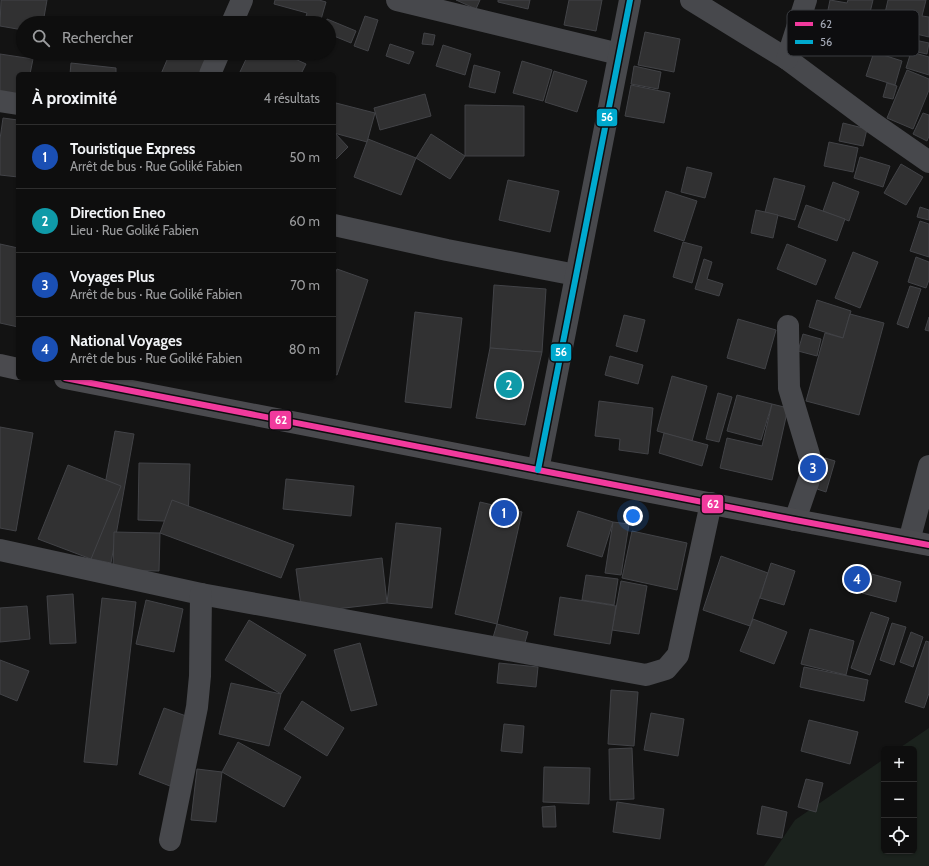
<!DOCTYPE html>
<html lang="fr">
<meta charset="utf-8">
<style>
:root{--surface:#0e0e0e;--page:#171717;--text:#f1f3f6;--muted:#9b9c9e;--line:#2e2e2e;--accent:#d93025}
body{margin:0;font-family:Cabin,sans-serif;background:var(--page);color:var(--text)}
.controls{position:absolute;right:12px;bottom:12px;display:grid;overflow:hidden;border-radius:6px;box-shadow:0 1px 3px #0004}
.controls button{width:36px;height:36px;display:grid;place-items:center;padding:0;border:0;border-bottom:1px solid var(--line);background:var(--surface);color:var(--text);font:20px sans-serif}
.you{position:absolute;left:633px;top:516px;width:14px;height:14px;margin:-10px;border:3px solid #fff;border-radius:50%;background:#1a73e8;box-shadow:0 0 0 6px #1a73e833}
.badge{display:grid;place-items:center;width:26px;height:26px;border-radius:50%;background:var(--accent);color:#fff;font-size:13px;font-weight:700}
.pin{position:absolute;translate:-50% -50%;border:2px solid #fff;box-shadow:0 1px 4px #0006}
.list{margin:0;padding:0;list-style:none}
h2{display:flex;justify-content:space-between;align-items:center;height:52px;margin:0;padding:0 16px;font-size:17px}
h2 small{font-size:13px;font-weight:400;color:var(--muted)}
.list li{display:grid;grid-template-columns:26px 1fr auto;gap:12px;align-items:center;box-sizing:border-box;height:64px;padding:0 16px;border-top:1px solid var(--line)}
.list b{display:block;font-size:15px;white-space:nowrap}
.list p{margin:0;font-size:13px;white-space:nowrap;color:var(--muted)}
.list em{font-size:13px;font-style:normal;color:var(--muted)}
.icon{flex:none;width:22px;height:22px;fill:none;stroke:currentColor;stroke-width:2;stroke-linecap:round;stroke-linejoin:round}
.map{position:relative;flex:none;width:929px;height:866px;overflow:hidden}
.search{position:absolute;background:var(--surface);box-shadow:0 1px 3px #0004;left:16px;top:16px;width:320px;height:44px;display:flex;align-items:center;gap:10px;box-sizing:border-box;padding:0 14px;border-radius:22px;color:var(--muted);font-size:15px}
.panel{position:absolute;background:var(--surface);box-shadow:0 1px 3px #0004;left:16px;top:72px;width:320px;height:308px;border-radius:6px}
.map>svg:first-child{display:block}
.green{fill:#1b221d}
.building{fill:#313132;stroke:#424347}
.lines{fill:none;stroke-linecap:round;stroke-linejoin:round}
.street{stroke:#47484c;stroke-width:22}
.highway{stroke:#4a4a4e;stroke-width:22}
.bus-1-casing{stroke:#0d0d0f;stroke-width:9}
.bus-2-casing{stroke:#0d0d0f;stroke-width:9}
.bus-1{stroke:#f13a9d;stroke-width:6}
.bus-2{stroke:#00a9ce;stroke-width:6}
.key{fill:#0d0d0f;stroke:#3a3c41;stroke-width:1}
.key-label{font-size:11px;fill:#a3a8b5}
.line-badge{stroke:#0d0d0f;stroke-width:1.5}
.badge-label{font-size:11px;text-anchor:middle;font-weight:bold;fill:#fff}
</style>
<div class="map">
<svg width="929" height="866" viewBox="0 0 929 866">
<rect width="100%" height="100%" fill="#131313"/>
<path class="green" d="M929,728V866H764L795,820L884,759V851H914V749H898Z"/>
<g class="building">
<path d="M1,0H47L43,23H23V30L0,26Z"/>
<path d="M275,0H319L326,2L320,23H304L307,13L274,4Z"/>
<path d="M456,0H480L476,9Z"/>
<path d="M498,0H530L528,9L498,2Z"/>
<path d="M569,0H602L596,31L564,25Z"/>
<path d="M830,0L847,3L848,0H873L867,25L827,15Z"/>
<path d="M888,0H926L922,16L929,17V37L882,26Z"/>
<path d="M365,16L378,20L368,51L354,46Z"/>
<path d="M77,18L154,23H76Z"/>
<path d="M254,19L269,23H253Z"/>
<path d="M327,19L356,31L351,43L329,34V23H326Z"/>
<path d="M645,32L680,39L674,72L638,65Z"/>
<path d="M424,33L435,35L433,45L422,44Z"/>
<path d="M905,38L929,43L927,54L903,49Z"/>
<path d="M390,44L414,52L409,64L386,56Z"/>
<path d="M443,45L471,54L465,75L436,66Z"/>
<path d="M874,52L902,61L895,85L866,76Z"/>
<path d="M911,52L929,57V75L906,68Z"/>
<path d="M170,53H211L212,74H161Z"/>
<path d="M249,53H282L306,64L301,74H239Z"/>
<path d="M0,54L33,59L30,74H18V99L0,96Z"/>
<path d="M522,61L552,70L543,101L513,93Z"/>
<path d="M71,63L116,68V74H70Z"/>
<path d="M474,65L500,72L495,93L469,87Z"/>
<path d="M634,66L661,72L658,89L631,84Z"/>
<path d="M907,70L929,79V90L913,129L887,118Z"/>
<path d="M554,71L587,81L577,112L545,102Z"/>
<path d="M887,83L897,86L893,99L883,97Z"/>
<path d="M631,85L670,93L664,123L625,116Z"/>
<path d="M425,94L431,116L380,130L374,108Z"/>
<path d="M336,103L375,113L367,142L334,133V111Z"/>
<path d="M465,105L524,106V156H465Z"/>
<path d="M923,113L929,115V136L927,141L913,134Z"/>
<path d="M3,118L18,120V177L0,175V139Z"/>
<path d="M843,123L867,129L863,146L839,141Z"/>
<path d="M334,132L348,147L334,161Z"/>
<path d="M431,134L465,156L450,179L416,158Z"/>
<path d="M368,139L416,158L401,195L354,177Z"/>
<path d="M829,142L858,148L853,172L824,166Z"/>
<path d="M860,157L890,166L883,187L854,178Z"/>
<path d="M901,164L923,177L906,205L884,193Z"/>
<path d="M687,167L712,173L705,198L681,192Z"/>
<path d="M774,178L805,186L795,220L765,212Z"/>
<path d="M508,180L559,191L550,232L499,220Z"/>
<path d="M833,182L859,192L849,221L823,211Z"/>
<path d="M666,191L697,201L684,241L654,231Z"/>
<path d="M806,205L845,219L837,241L798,227Z"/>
<path d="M920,207L929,210V220L917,217Z"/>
<path d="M756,210L778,215L773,238L751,233Z"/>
<path d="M920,221L929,224V257L910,251Z"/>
<path d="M683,242L702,247L692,283L673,277Z"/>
<path d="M0,244L18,248V327L0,323Z"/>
<path d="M787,244L826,260L816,285L777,269Z"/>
<path d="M853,252L878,262L860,308L835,298Z"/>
<path d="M916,257L929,262V280L926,288L908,282Z"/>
<path d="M704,259L712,262L707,279L723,284L719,296L695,289Z"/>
<path d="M337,269L368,280L337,375L334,374V277Z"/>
<path d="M494,285L546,289L542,352L490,348Z"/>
<path d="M910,286L921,289L908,328L897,324Z"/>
<path d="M817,300L851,311L843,338L809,327Z"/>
<path d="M415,312L462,318L451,408L405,402Z"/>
<path d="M850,314L884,323L859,415L806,401L825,333L843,338Z"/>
<path d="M624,315L645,320L637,352L616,346Z"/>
<path d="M929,317V331L925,330Z"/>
<path d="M738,319L776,330L765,369L727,358Z"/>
<path d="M803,334L821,339L817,356L798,351Z"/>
<path d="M490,348L542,352L525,425L476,418Z"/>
<path d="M610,356L643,365L638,384L605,375Z"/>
<path d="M672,376L707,386L692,441L657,431Z"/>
<path d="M718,393L732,397L719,442L706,439Z"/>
<path d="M737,395L772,404L761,440L727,431Z"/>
<path d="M599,401L653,408L648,454L619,450L620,439L595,436Z"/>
<path d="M772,404L788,408L772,480L720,468L727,438L762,446Z"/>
<path d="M0,427L33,433L16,531L0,528Z"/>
<path d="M115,431L134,434L111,563L91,559Z"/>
<path d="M664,433L708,445L702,466L659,453Z"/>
<path d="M825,458L835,461L826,492L817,489Z"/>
<path d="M139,463L190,464L188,522L138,520Z"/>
<path d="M68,465L121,486L91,559L38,539Z"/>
<path d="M286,479L354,486L351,516L283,509Z"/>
<path d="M172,500L294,545L281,578L160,533Z"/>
<path d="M480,502L522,512L497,624L455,614Z"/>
<path d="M578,511L613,522L602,557L567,546Z"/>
<path d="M613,522L629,524L621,575L605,573Z"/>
<path d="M396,523L441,528L432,608L387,603Z"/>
<path d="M632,531L687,543L677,590L622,578Z"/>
<path d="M114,532L160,533L159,571L113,570Z"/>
<path d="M721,556L768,573L750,626L703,610Z"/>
<path d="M382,558L387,603L302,613L296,569Z"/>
<path d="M771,563L795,571L784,605L760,598Z"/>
<path d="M868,573L901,582L896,602L862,593Z"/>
<path d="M586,575L618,579L614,605L582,600Z"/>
<path d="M621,581L647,586L639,634L612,630Z"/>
<path d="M73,594L76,643L50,644L47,596Z"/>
<path d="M560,597L616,606L610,644L554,635Z"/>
<path d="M102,598L136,602L117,765L84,762Z"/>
<path d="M146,600L183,609L174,652L136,644Z"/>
<path d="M27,606L30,639L0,642V608Z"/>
<path d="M871,612L889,618L870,675L851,668Z"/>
<path d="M753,619L787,632L774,664L740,651Z"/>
<path d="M249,620L306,655L281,694L225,660Z"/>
<path d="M892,623L906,627L894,665L880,660Z"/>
<path d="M497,624L528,632L523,649L492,641Z"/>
<path d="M810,629L854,641L846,675L801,664Z"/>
<path d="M911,632L923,637L913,667L900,662Z"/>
<path d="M926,641L929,642V693L924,708L905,702Z"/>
<path d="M360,643L377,705L351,711L334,650Z"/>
<path d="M0,660L29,671L17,701L0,694Z"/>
<path d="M499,663L538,667L536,687L497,683Z"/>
<path d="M804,667L868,680L864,701L800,687Z"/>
<path d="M231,683L281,694L269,746L219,734Z"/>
<path d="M611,690L638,692L634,746L608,744Z"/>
<path d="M302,701L344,728L327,756L284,729Z"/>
<path d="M164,708L200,721L175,788L139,774Z"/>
<path d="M651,713L684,719L678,756L644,750Z"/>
<path d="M809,720L858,732L850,764L801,751Z"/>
<path d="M504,724L524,726L522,753L501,751Z"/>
<path d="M238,742L301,777L284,807L222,772Z"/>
<path d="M632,748L634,799L610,800L609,749Z"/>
<path d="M544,767L590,768L589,804L543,802Z"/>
<path d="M197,769L222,772L216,822L191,820Z"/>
<path d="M806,779L823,783L816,812L798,807Z"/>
<path d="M617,802L664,809L660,839L613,832Z"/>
<path d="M555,806L556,827H543L542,807Z"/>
<path d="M762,806L787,812L782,838L757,834Z"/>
</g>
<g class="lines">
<g class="street">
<path d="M397,0L619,54"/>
<path d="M691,0L787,59L873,123L929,162"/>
<path d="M232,23L242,0"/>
<path d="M787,59L806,0"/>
<path d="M210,74L219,53"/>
<path d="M0,101L18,104"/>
<path d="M334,225L447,250L576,275"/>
<path d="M788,326L789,388L813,468L795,520"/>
<path d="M538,470L630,0"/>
<path d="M909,541L929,466"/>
<path d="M0,550L201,594L646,675L666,669L678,655L711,503"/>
<path d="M170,840L197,707L200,676L201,594"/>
</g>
<g class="highway">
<path d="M0,365L18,369"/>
<path d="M65,378L795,520L929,545"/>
</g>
<defs>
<path id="bus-1" d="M65,378L795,520L929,545"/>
<path id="bus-2" d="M538,470L630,0"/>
</defs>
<use href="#bus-1" class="bus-1-casing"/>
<use href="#bus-2" class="bus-2-casing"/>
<use href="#bus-1" class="bus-1"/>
<use href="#bus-2" class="bus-2"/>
</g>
<rect x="787" y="10" width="132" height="46" rx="6" class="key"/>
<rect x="795" y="22" width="18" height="4" fill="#f13a9d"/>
<rect x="795" y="40" width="18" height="4" fill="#00a9ce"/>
<g class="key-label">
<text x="820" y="28">62</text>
<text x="820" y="46">56</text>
</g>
<g class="line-badge">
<rect x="596" y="108" width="22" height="19" rx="4" fill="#00a9ce"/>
<rect x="550" y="343" width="22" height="19" rx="4" fill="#00a9ce"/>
<rect x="269" y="410" width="23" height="20" rx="4" fill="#f13a9d"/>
<rect x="701" y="494" width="23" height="20" rx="4" fill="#f13a9d"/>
</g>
<g class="badge-label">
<text x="607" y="121">56</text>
<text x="561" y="356">56</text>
<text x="281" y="424">62</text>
<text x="713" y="508">62</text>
</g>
</svg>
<div class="controls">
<button>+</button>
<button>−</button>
<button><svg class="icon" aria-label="locate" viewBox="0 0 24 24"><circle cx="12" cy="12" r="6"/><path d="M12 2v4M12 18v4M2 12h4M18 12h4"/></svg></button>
</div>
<div class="you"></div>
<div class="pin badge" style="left:504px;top:513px;background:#1a4fb4">1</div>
<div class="pin badge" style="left:509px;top:385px;background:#0f9aa8">2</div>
<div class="pin badge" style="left:813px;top:468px;background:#1a4fb4">3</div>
<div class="pin badge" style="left:857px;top:579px;background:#1a4fb4">4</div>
<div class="search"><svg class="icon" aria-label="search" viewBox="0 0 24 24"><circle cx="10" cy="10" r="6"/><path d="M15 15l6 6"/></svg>Rechercher</div>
<section class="panel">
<h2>À proximité<small>4 résultats</small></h2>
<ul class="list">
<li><span class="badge" style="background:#1a4fb4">1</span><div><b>Touristique Express</b><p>Arrêt de bus · Rue Goliké Fabien</p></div><em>50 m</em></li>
<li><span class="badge" style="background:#0f9aa8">2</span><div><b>Direction Eneo</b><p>Lieu · Rue Goliké Fabien</p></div><em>60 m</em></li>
<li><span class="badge" style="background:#1a4fb4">3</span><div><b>Voyages Plus</b><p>Arrêt de bus · Rue Goliké Fabien</p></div><em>70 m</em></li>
<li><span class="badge" style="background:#1a4fb4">4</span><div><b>National Voyages</b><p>Arrêt de bus · Rue Goliké Fabien</p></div><em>80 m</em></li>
</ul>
</section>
</div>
